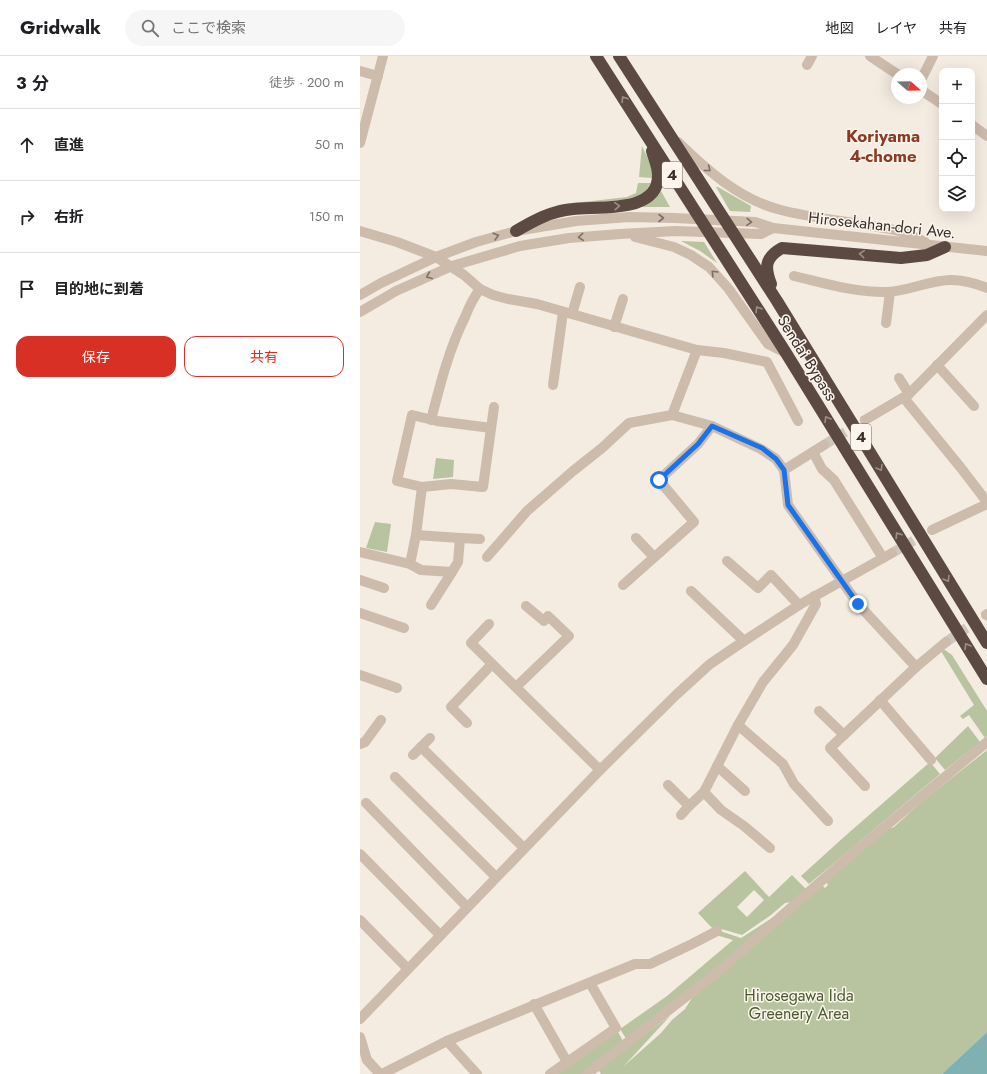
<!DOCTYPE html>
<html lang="ja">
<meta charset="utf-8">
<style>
:root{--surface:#fff;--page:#f6f6f6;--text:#202124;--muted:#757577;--line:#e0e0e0;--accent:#d93025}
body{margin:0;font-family:Jost,"Noto Sans JP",sans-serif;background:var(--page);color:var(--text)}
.controls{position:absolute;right:12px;top:12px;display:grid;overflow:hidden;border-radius:8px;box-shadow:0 4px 16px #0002}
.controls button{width:36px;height:36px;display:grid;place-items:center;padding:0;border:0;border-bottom:1px solid var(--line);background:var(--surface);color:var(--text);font:20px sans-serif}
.compass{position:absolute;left:531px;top:12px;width:36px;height:36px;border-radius:50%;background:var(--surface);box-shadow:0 4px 16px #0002;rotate:110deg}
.stop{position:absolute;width:12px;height:12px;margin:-9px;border:3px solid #1a73e8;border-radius:50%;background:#fff}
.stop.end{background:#1a73e8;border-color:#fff;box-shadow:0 1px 4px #0008}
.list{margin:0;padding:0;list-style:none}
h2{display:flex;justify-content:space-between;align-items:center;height:52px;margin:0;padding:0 16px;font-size:17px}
h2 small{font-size:13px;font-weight:400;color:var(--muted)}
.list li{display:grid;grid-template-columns:26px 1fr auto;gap:12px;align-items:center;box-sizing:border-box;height:72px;padding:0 16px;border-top:1px solid var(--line)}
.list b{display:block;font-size:15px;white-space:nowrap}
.list em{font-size:13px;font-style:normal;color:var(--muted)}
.actions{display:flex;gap:8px;padding:12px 16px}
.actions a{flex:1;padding:9px 0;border:1px solid var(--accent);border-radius:12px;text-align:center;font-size:14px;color:var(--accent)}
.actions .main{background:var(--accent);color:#fff}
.icon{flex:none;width:22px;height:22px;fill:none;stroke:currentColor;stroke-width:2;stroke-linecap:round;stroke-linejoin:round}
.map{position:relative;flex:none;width:627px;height:1018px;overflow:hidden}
header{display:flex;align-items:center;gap:24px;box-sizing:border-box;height:56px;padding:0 20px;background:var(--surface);border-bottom:1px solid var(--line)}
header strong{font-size:19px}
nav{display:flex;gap:22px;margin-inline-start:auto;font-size:14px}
.search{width:280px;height:36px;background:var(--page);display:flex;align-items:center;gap:10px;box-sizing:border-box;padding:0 14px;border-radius:22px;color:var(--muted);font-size:15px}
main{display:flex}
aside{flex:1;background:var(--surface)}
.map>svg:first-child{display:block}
.green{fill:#b8c4a0;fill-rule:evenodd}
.water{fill:#7fb0b2}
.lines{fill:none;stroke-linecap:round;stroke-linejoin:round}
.minor-tunnel{stroke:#cfc6bd;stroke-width:10;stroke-dasharray:10 5;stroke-linecap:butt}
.minor{stroke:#cdbbac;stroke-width:10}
.highway{stroke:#5c4a42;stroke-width:12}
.oneway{stroke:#9c8e87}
.oneway2{stroke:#7d6f65}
.route{stroke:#1a73e8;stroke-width:5}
.labels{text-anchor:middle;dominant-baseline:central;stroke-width:3;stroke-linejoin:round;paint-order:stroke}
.shield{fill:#fbf5ee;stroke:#756b66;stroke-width:1}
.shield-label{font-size:15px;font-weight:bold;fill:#3b302b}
.street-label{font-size:16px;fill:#3b302b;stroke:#fbf5ee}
.park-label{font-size:16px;fill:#4a5a2e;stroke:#fbf5ee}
.neighbourhood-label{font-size:17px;font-weight:bold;fill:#8c3b22;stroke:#fbf5ee}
</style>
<header>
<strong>Gridwalk</strong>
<div class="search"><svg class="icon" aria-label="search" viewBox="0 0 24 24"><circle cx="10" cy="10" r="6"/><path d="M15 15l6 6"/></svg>ここで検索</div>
<nav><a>地図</a><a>レイヤ</a><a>共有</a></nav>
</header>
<main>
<aside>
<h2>3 分<small>徒歩 · 200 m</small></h2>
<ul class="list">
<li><svg class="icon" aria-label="ahead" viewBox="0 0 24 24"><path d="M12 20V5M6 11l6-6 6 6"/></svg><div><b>直進</b></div><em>50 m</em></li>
<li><svg class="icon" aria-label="right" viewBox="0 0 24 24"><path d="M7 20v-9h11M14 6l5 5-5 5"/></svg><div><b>右折</b></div><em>150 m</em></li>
<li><svg class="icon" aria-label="arrive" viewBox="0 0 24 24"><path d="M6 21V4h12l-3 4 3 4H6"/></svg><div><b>目的地に到着</b></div></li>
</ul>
<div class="actions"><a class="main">保存</a><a>共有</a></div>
</aside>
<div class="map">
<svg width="627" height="1018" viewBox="0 0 627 1018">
<rect width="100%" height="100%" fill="#f4ebe1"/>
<g class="green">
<path d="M282,90L292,111V122L279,121Z"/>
<path d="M278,127H291L285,136L281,139L263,144L209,149L198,151L197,149L267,141L276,137Z"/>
<path d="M356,131H358L391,150L390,156L370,155Z"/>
<path d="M301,135L310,151H282L294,144Z"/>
<path d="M321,185L344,186L357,207L340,195Z"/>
<path d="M76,402L94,404L93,421L73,423Z"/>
<path d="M15,466L31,468L27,496L6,492Z"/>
<path d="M585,594L592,599L627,655V680L625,682L609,659L603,663L600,660L614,649L581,595Z"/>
<path d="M608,670L620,686L585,714L575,702Z"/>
<path d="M627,694V976L582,1018H241L238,1013L310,960L264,1010L301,977L312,964L325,953L332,942L462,829L465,832L468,829L466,826L524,775L534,771L564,744Z"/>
<path d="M570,706L580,718L449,828L441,820L484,781Z"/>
<path d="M385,815L409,841L432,819L446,833L431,846L425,847L411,859L382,879L358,872L354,874L338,857ZM394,834L404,844L387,861L377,851Z"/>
<path d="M412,862H414L357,912L267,984L260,973L307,940L373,884L356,879L359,876H363L381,882Z"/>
<path d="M258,976L264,987L223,1018H197Z"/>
</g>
<path class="water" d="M627,976V1018H582Z"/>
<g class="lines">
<g class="minor-tunnel">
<path d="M464,389L505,364"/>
<path d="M532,497L572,474"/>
<path d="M586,586L626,559"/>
</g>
<g class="minor">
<path d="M510,0L537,18"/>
<path d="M447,9L452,0"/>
<path d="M0,15L18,20"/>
<path d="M561,24L573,0"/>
<path d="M561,34L582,48"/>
<path d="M612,69L627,80"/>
<path d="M318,86C347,114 380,144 421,154C448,161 477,164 505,169C527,172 546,175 565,186"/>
<path d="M0,87L23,0"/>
<path d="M0,175L37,186L76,201L104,219L120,233L133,239L148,243L177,248L337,294L364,297L407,306L438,365"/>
<path d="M275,181L314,191L331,199L349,211L368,232L408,288L426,297"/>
<path d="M434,220C464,227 496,237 528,236C549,235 570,224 591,224C604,224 615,227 627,232"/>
<path d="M0,239L21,227L76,201L116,186L156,175L216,165L269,161L315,162L395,166L413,172L627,195"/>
<path d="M0,256L36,235L92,210L160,190L209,182L260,178L316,175L401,178L413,172"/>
<path d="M212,258L220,231"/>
<path d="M526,267L530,236"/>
<path d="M254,271L263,243"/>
<path d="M337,294L312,359L352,370L401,393L416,403L424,414L428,449L498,548L556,611"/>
<path d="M577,309L614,350"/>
<path d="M539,322L549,338"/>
<path d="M193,329L203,256"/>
<path d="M544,342L601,412L627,446"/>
<path d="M71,364C80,329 89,293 105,261C109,251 113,242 120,233"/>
<path d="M505,364L549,338L627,259"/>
<path d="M131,372L77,365L52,359L37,425L62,431L91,428L123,431L134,351"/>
<path d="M453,396L462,413L474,424L523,502"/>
<path d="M424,414L464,389"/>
<path d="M572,474L627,448"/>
<path d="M56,479L62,431"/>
<path d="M100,482L120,483"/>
<path d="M276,482L294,501"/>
<path d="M0,496L50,508L61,514L92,516L98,506L100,482L56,479L50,508"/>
<path d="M127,501L167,455L213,415L242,392L269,367L312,359"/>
<path d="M367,505L398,532L411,519L439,549"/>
<path d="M0,524L24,532"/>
<path d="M263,529L334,466L299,424L338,388L352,370"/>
<path d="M331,535L384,585"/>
<path d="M71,549L92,516"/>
<path d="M0,557L44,572"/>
<path d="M626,559L627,558"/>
<path d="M129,568L111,587L240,714"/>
<path d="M0,619L37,632"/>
<path d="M156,631L209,580L188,560L184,565L166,550"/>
<path d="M520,644L571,704"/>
<path d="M459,655L484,679"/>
<path d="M107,667L91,651L132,608"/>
<path d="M378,669L423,708L434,728L468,765"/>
<path d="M0,688L5,686L21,664"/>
<path d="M61,691L164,792"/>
<path d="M53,699L70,682"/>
<path d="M357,710L385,735"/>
<path d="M35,721L136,821"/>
<path d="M308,729L329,750L344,736"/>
<path d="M505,730L470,692L556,611L586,586"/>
<path d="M6,747L107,851"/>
<path d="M321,759L329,750"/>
<path d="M410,792L384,770L361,754L344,736L378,669L403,626L433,589L456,548L454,540"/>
<path d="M0,798L80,879"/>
<path d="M0,864L47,912"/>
<path d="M174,948L207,1006"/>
<path d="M0,963L240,714L316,639L350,608L384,585L439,549L532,497"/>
<path d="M0,981L7,1004L20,1018"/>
<path d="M87,985L117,1018"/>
<path d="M22,1018L87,985L275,908H290L332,888L357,875"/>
<path d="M190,1018L256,972L230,927"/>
<path d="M227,1018L360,914L492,798L627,686"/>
</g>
<g class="highway">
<path d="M236,0L426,297L627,623"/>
<path d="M259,0L417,245L627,587"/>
<path d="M156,175C175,164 191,155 213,153C238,150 299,158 298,119C298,110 294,103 292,95"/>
<path d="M411,228C405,212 404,202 422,192L541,202L567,199L585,191"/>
</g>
</g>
<defs><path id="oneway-chevron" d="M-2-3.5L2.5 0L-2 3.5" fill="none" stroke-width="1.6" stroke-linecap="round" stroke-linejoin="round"/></defs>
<g class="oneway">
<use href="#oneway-chevron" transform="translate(264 43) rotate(-122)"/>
<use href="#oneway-chevron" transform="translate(257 150) rotate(-4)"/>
<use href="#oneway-chevron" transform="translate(502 198) rotate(-175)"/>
<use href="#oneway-chevron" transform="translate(398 253) rotate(-122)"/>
<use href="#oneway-chevron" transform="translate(467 363) rotate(-121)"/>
<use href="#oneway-chevron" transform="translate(520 412) rotate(59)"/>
<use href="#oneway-chevron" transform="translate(538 479) rotate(-122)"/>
<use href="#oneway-chevron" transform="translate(587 523) rotate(59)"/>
<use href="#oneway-chevron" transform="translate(607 590) rotate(-121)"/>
</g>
<g class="oneway2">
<use href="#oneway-chevron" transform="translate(348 113) rotate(39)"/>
<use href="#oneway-chevron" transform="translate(301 162)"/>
<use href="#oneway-chevron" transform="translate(389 166) rotate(4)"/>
<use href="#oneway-chevron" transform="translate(136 180) rotate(-16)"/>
<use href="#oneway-chevron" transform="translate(221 181) rotate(175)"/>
<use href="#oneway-chevron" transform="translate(354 217) rotate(-135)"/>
<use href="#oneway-chevron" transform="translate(69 220) rotate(157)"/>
</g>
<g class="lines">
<path class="route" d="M299,424L338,388L352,370L402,392L416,403L424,414L428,449L498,548"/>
</g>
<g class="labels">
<g class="shield">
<rect x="302" y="106" width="20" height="26" rx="3"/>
<rect x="491" y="368" width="20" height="26" rx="3"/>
</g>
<g class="shield-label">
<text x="312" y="119">4</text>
<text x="501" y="381">4</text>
</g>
<g class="street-label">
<text transform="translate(522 169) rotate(6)">Hirosekahan-dori Ave.</text>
<text transform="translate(447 302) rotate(58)">Sendai Bypass</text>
</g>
<g class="park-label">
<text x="439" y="939">Hirosegawa Iida<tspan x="439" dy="18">Greenery Area</tspan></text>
</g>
<g class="neighbourhood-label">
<text x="523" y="80">Koriyama<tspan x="523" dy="20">4-chome</tspan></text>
</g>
</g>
</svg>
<div class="controls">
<button>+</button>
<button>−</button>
<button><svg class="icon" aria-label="locate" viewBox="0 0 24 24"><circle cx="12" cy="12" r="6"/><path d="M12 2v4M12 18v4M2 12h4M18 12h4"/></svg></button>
<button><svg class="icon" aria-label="layers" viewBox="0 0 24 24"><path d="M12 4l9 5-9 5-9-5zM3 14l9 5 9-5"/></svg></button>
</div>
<svg class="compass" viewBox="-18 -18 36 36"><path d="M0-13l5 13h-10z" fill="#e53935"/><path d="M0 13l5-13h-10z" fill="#757577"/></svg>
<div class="stop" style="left:299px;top:424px"></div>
<div class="stop end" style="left:498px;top:548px"></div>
</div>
</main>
